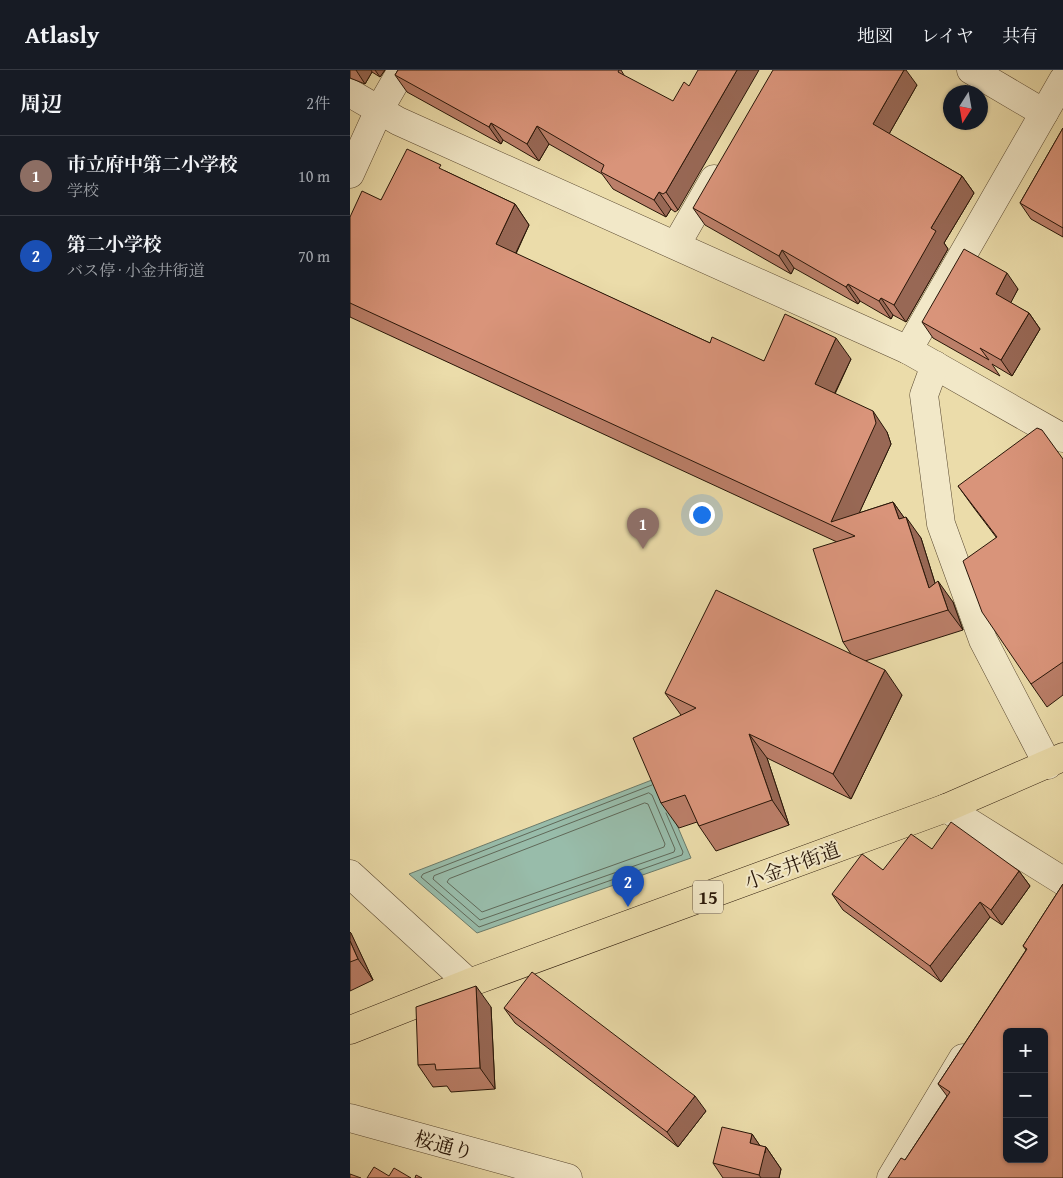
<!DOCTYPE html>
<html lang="ja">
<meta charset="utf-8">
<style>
:root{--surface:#171b24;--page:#20242c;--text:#f1f3f6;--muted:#9ea1a6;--line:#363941;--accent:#2563eb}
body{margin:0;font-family:"Gentium Book Plus","Noto Serif JP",serif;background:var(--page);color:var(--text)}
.controls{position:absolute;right:15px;bottom:15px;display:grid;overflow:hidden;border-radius:8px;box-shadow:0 1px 4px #0004}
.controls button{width:45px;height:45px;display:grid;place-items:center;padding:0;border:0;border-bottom:1px solid var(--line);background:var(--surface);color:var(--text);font:25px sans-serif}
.compass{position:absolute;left:593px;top:15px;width:45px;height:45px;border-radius:50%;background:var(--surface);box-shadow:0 1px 4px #0004;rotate:191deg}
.you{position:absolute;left:351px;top:444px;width:18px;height:18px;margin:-12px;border:4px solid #fff;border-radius:50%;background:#1a73e8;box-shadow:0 0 0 8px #1a73e833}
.badge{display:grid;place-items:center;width:32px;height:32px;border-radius:50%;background:var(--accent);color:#fff;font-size:16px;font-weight:700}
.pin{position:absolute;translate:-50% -41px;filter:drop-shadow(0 1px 2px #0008)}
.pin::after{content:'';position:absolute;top:26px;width:18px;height:15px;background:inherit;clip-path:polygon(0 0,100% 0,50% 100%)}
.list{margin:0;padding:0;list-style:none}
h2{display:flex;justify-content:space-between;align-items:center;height:65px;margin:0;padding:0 20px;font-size:21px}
h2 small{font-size:16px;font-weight:400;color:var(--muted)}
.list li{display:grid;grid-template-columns:32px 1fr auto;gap:15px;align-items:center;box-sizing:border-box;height:80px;padding:0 20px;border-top:1px solid var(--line)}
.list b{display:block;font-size:19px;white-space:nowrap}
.list p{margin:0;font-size:16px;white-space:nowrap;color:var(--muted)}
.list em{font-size:16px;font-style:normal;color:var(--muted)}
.icon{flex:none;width:28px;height:28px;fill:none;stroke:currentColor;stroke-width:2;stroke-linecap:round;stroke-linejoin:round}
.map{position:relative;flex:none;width:713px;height:1108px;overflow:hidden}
header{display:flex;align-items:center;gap:30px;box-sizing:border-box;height:70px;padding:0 25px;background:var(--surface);border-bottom:1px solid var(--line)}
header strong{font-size:24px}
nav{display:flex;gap:28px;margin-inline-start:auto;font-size:18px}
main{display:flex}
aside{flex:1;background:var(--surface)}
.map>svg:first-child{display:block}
.water{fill:#98bcaa;stroke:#6b7a69}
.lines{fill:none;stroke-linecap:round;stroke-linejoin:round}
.shore{stroke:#606959;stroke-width:1}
.minor-casing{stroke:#594830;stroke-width:29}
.tertiary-casing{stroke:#594830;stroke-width:29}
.primary-casing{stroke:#281608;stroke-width:29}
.minor{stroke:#f2e8c8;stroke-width:28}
.tertiary{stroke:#f2e8c8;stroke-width:28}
.primary{stroke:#ebdcaa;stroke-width:28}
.wall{fill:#bb7f69;stroke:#281608}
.shaded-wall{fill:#986855;stroke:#281608}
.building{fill:#d9947a;stroke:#281608;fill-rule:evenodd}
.labels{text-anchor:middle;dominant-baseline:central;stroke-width:4;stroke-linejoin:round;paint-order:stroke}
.shield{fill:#f2e8c8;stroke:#655542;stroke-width:1}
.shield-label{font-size:19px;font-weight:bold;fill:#281608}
.street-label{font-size:20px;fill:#281608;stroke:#f2e8c8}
</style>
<header>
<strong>Atlasly</strong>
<nav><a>地図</a><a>レイヤ</a><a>共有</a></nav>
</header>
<main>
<aside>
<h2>周辺<small>2件</small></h2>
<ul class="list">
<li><span class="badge" style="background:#8d6e63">1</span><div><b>市立府中第二小学校</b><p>学校</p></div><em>10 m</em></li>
<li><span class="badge" style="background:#1a4fb4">2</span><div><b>第二小学校</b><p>バス停 · 小金井街道</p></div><em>70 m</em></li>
</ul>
</aside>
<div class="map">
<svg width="713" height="1108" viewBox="0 0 713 1108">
<rect width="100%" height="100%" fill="#ebdcaa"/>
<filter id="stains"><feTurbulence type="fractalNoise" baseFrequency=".004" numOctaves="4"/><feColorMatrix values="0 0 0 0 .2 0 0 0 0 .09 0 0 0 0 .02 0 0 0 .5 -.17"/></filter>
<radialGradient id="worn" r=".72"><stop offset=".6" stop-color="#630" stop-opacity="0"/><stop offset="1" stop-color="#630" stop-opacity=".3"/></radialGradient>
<path class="water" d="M307,708L341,788L127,863L59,804Z"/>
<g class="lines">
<g class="shore">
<path d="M302,715L73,804L71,807L129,857L332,785L333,782L316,743"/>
<path d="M299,723L302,725L325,779L324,782L130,850L83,809L84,806Z"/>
<path d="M295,733L298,734L315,774L314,777L132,842L97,812L99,809Z"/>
</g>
<defs>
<g id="minor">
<path d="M621,0L694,43"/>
<path d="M0,23L48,51L558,280L713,368"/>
<path d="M0,104L29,40L52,0"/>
<path d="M326,175L364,109"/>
<path d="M558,280L713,10"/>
<path d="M585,295L574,325L591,454L633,570L698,695"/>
<path d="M596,738L713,811"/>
<path d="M0,804L119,913"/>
<path d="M541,1108L613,988"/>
</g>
<path id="tertiary" d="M0,1048L218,1108"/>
<path id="primary" d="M0,960L119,913L596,738L713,687"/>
</defs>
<use href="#minor" class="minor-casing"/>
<use href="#tertiary" class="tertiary-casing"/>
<use href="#primary" class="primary-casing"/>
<use href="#minor" class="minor"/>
<use href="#tertiary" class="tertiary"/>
<use href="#primary" class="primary"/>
</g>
<g class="wall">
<path d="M0,0H35L30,7L22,2L15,14L0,8Z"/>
<path d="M48,0H271L274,5L328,140L325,142L321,139L316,147L263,119L252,104L199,74L189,91L153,70L151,74L57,22L45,5Z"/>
<path d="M567,15L539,64L612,106L624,123L594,173L598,179L556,252L543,245L541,249L510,231L508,234L444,198L441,204L355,155L343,138Z"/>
<path d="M713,58V167L681,149L670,133Z"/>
<path d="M95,101L165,134L179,155L166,184L360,273L414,291L501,289L485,324L537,362L541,374L509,443L543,432L554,448L571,468L585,513L603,532L613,560L515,591L552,625L501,729L417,688L439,755L366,781L349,756L347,752L329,758L311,733L331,645L315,623L501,584L493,572L487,472L0,247V147L31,130Z"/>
<path d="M668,219L660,233L679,243L690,259L662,306L642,294L650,306L583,268L572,252Z"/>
<path d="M713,389V625L697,637L681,614L646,467L624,438L608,416Z"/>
<path d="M582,779L669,801L680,816L652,855L640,847L591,912L493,840L482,824L533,800Z"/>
<path d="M713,814V1108L555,1090L597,1026L588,1014L676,880L673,876Z"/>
<path d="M0,862L23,910L0,921Z"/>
<path d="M141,937L145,1019L101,1022L97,1016L83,1017L68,995Z"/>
<path d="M154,938L356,1041L328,1077L165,953Z"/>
<path d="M402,1064L410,1076L416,1077L431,1099L429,1108H373L363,1093Z"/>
</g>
<g class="shaded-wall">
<path d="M6,0H21L22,2L15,14Z"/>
<path d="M25,0H35L30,7Z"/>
<path d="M387,0H409L328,140L316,122Z"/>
<path d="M554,0H556L567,15L535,71L523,54Z"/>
<path d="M141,53L153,70L151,74L139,57Z"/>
<path d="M187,56L199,74L189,91L177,74Z"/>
<path d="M612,106L624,123L594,173L598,179L556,252L544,235L581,158Z"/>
<path d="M309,122L321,139L316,147L304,130Z"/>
<path d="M165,134L179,155L160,195L146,174Z"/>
<path d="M432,180L444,198L441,204L429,186Z"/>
<path d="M657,203L668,219L657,240L646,224Z"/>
<path d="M498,214L510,231L508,234L496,217Z"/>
<path d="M531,228L543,245L541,249L529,231Z"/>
<path d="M679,243L690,259L662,306L651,290Z"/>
<path d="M486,268L501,289L479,335L465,314Z"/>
<path d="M523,341L537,362L541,374L500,463L481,452Z"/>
<path d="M543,432L558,453L549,449Z"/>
<path d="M556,447L571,468L593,539L579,518Z"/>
<path d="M588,511L603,532L613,560L598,540Z"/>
<path d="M535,600L552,625L501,729L483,704Z"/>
<path d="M399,664L417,688L439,755L422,730Z"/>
<path d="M669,801L680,816L652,855L641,840Z"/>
<path d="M630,832L640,847L591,912L580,896Z"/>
<path d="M0,862L1,863L23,910L8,889L0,871Z"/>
<path d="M126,916L141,937L145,1019L130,998Z"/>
<path d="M345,1026L356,1041L328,1077L317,1062Z"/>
<path d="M402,1064L415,1083L416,1077L431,1099L429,1108H411L409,1105L400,1073Z"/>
</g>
<g class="building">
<path d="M48,0H269L268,2L323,31L334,12L339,16L348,0H387L316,122L313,124L309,122L304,130L251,102L254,95L187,56L177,74L141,53L139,57L45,5Z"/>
<path d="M423,0H554L523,54L612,106L581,158L586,161L544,235L531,228L529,231L498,214L496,217L432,180L429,186L343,138Z"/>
<path d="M713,58V158L670,133Z"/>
<path d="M57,79L91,95L89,98L165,134L146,174L360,273L362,267L414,291L435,244L486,268L465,314L523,341L526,353L481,452L543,432L549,449L556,447L579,518L588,511L598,540L493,572L463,479L505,466L0,233V147L12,121L31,130Z"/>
<path d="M614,179L657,203L646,224L679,243L651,290L630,278L639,290L572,252Z"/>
<path d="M687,358L692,360L713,389V592L681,614L632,542L613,491L647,467L608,416Z"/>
<path d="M366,520L535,600L483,704L399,664L422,730L349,756L335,725L311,733L283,668L346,638L315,623Z"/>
<path d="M601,752L669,801L641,840L630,832L580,896L482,824L512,784L533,800L561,764L582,779Z"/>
<path d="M713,814V1108H538L551,1088L555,1090L600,1022L588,1014L677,879L673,876ZM657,962H694V1089H657Z"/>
<path d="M0,871L8,889L0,892Z"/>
<path d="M182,902L345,1026L317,1062L154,938Z"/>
<path d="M126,916L130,998L86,1000L85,994L68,995L66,937Z"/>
<path d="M372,1057L402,1064L400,1073L416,1077L409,1105L363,1093Z"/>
<path d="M24,1097L39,1106L44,1098L61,1108H17Z"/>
<path d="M0,1104L11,1108H0Z"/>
<path d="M66,1105L72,1108H65Z"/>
</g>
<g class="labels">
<rect class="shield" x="343" y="810.5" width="30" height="33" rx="4"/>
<g class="shield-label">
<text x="358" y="827">15</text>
</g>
<g class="street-label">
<text transform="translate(442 795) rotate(-20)">小金井街道</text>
<text transform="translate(94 1075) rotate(15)">桜通り</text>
</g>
</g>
<rect width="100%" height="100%" filter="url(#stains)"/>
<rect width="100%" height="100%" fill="url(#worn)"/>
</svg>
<div class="controls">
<button>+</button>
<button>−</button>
<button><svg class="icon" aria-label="layers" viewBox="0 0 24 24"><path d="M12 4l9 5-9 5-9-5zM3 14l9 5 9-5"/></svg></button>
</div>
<svg class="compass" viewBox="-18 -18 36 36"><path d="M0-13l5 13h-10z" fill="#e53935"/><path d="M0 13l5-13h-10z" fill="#9ea1a6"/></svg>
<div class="you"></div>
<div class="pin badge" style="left:293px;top:479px;background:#8d6e63">1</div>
<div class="pin badge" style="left:278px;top:837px;background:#1a4fb4">2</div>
</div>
</main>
